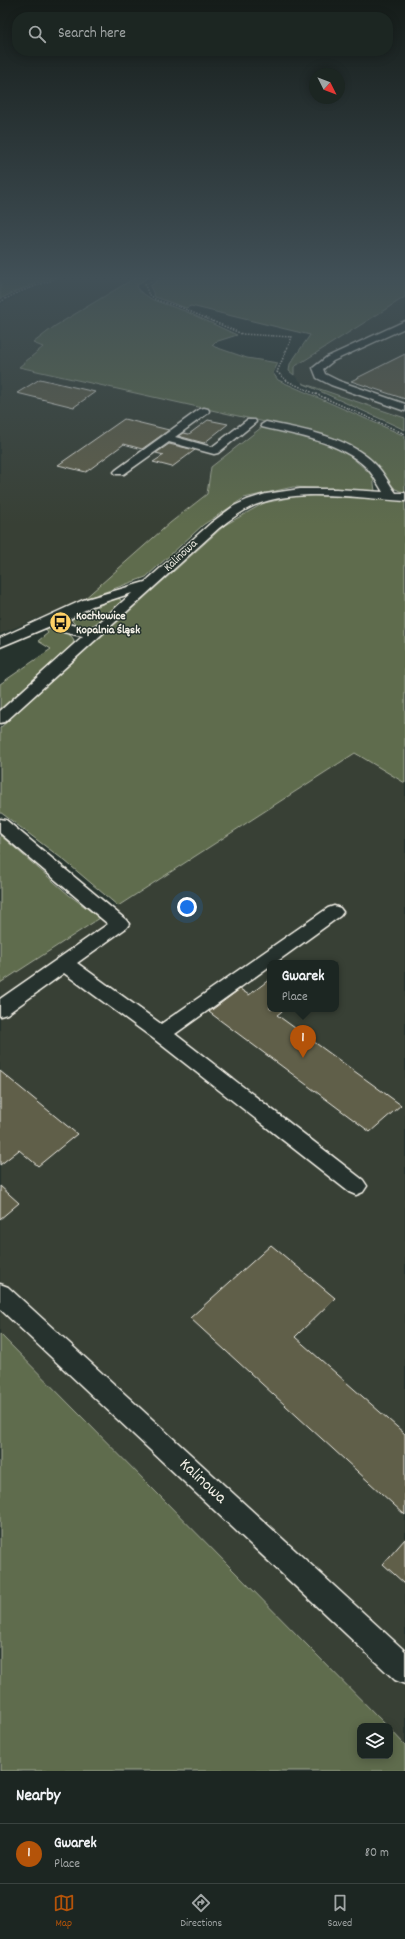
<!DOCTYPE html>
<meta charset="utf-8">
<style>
:root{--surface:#1c2622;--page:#252e2a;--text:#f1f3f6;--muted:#a0a5a5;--line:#3a4340;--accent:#b45309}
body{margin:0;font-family:Dekko,sans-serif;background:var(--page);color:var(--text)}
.controls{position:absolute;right:12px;bottom:12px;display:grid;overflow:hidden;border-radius:8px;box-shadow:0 2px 10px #0003}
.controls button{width:36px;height:36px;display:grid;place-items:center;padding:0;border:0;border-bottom:1px solid var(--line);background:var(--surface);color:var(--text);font:20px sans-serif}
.compass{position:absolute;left:309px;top:68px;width:36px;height:36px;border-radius:50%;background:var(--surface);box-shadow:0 2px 10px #0003;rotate:132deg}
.you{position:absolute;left:187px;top:907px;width:14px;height:14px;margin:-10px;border:3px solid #fff;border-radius:50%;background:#1a73e8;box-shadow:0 0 0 6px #1a73e833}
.badge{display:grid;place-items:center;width:26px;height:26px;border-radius:50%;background:var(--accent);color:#fff;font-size:13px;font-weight:700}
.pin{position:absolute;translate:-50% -33px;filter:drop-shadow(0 1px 2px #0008)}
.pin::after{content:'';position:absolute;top:21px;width:14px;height:12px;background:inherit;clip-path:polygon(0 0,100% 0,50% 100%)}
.popup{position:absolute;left:267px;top:960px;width:72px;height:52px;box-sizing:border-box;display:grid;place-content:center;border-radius:8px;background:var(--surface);filter:drop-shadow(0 1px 3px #0005);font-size:13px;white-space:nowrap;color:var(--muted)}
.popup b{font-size:15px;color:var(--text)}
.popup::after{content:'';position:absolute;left:50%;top:100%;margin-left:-8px;border:8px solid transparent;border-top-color:var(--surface)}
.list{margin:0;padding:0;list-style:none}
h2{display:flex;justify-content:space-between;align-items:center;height:52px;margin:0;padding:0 16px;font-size:17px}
h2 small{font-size:13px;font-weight:400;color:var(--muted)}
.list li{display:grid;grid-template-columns:26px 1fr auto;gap:12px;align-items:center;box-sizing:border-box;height:60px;padding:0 16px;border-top:1px solid var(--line)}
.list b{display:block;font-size:15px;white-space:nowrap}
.list p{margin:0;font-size:13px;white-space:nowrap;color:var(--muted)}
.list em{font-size:13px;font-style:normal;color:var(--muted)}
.icon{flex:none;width:22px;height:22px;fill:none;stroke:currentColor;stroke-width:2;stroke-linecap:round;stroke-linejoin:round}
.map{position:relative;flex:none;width:405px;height:1771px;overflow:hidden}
.search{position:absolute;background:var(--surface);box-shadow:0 2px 10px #0003;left:12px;right:12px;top:12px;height:44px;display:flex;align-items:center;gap:10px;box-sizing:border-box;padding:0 14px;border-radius:16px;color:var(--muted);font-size:15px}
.sheet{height:112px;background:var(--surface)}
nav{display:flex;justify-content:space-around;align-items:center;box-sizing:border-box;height:56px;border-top:1px solid var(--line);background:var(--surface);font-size:11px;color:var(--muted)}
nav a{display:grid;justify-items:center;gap:2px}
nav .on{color:var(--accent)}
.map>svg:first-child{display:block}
.built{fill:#374036;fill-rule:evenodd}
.green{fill:#5e6c4e;stroke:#a9ae9b}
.building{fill:#605f4a;stroke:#f4f1e8}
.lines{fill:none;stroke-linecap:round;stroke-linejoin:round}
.minor-casing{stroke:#f4f1e8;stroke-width:3}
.path{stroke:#f4f1e8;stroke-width:1.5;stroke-dasharray:1.5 1.5;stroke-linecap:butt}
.minor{fill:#26332d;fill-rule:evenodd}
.labels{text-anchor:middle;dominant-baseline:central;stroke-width:3;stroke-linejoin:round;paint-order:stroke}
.far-street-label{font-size:12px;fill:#f4f1e8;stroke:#26332d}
.far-poi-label{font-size:12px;font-weight:bold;fill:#f4f1e8;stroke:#26332d;text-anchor:start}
.near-street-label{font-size:17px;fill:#f4f1e8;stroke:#26332d}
</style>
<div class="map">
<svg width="405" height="1771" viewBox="0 0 405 1771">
<rect width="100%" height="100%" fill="#26332d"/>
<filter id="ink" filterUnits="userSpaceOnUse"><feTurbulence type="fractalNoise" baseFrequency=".025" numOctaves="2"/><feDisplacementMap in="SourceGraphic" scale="8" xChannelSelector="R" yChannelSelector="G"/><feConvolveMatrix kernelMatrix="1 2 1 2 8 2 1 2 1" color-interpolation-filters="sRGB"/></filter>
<g filter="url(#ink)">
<g class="built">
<path d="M67,276H138L34,343L44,347L20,367L270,422L211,467L208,494L170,523L83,600L0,634V305L20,294Z"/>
<path d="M405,297V418L302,383L294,375V367Z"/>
<path d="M355,753L405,783V1745L390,1729V1726H387L0,1334V983ZM270,963H336V1009H270Z"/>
</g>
<g class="green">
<path d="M0,276H57L17,291L0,299Z"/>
<path d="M138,276H150L137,285L138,290L153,300L185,311L237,335L215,342L212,345L215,347L247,358L278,363L273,373L278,380L405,436V492C390,491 387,476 376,467C361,453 343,442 323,435L19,367L43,347L33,343L55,326Z"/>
<path d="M165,276H405V297L294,367V375L289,371L290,364L310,335L191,306L186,308L155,297L150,286Z"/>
<path d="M302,383L405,418V430Z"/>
<path d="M262,427L308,436L341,448L373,476L375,491L293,487L244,498L203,525L146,577L83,600L170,523L207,494L211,467Z"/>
<path d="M303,495L405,500V783L355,753L118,906L65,861L0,812V728L225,525L264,503Z"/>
<path d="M115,598L120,599L122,602C110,611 87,640 72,621V619Z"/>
<path d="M45,629C55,630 69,630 74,640L73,644L0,709V684L51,649L38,641L48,633Z"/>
<path d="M0,835L69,895L100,918L0,983Z"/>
<path d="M0,1334L387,1726H360V1756H390V1729L405,1745V1771H0Z"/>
</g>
<g class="building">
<path d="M405,354V399L351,381Z"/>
<path d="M40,379L95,392L74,407L17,393Z"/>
<path d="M124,419L169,430L142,449L124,444L86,472L58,465Z"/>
<path d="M208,420L228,424L204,443L178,436L183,433L189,434Z"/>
<path d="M169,444L195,450L172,467L153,462L164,455L156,453Z"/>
<path d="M270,979V1009H285L277,1015L401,1105L370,1132L209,1012L240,989L249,995Z"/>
<path d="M0,1071L77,1134L38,1166L19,1150L0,1165Z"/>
<path d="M0,1186L19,1203L0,1219Z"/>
<path d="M271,1245L335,1298L295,1337L405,1434V1515L190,1318Z"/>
<path d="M405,1539V1584L383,1564Z"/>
</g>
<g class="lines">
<defs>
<g id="minor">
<path d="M405,321V328L333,361L323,369L325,374L339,381L405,404V411L331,385L317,378L313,368L327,357Z"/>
<path d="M204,408L208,409L209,411L208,413L175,437L212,447L247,420H255L256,422L218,453L214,454L169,442L124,474H116L114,472L116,470L200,409Z"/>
<path d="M266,422C303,430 349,436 376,465C384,473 389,484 396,493H405V501C359,498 299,487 255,505C242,511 230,519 219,528L5,722L0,723V711L83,636C74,634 58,634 55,624L0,647V638L83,600L145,582L211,523L234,506L247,500L266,494L300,489H336L383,492C378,484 374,476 368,469C340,441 299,436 262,427L261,425ZM132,593L91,630L68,624V620L92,606Z"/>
<path d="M0,819L6,820L126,920L129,924L126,928L77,963L161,1024L328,908L334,906L340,908L343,912L340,916L275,963H270V966L175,1034L363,1180L367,1186L363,1192L356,1195L349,1192L154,1039L64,973L7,1014L0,1016V999L108,924L0,833Z"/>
<path d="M0,1284L8,1287L405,1651V1684L395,1680L0,1309Z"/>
</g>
</defs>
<use href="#minor" class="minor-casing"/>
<g class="path">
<path d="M162,276L145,285L148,293L156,300L180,307L242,334L292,337L277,372L287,381L405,434"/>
<path d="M0,302L17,293L63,276"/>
</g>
<use href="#minor" class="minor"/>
</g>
</g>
<linearGradient id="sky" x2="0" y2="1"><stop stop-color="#151c19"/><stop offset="0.53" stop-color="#415057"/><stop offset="1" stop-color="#415057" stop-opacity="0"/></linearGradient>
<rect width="405" height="524" fill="url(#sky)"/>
<defs>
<symbol id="bus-disc" viewBox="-11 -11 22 22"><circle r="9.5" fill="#ffd166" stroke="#26332d"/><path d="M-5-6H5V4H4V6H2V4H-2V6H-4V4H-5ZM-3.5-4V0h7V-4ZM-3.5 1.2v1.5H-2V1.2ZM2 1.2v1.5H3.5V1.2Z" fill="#111"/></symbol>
</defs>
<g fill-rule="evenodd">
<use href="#bus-disc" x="48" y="610" width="25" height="25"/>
</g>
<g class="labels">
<g class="far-street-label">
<text transform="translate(181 556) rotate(-43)">Kalinowa</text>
</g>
<g class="far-poi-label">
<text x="76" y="616">Kochłowice<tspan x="76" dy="14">Kopalnia Śląsk</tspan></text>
</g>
<g class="near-street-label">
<text transform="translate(202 1482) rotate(43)">Kalinowa</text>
</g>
</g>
</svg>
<div class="controls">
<button><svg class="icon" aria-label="layers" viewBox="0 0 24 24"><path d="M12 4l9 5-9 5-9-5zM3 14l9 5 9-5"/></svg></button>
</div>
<svg class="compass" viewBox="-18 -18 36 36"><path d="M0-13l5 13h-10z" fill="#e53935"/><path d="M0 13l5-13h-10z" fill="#a0a5a5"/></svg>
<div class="you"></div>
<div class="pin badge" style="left:303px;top:1058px">1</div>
<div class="popup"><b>Gwarek</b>Place</div>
<div class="search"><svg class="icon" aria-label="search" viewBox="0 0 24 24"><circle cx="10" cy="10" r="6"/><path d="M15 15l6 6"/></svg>Search here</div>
</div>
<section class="sheet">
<h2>Nearby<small></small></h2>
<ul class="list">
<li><span class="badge">1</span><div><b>Gwarek</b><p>Place</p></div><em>80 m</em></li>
</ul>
</section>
<nav>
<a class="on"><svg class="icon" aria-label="map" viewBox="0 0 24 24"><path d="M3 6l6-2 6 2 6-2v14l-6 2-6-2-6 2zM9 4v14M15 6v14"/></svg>Map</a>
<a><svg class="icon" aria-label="directions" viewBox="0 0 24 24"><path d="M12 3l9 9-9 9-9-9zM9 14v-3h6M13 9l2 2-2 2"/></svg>Directions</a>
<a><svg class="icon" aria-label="saved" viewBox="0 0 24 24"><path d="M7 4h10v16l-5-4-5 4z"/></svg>Saved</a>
</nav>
